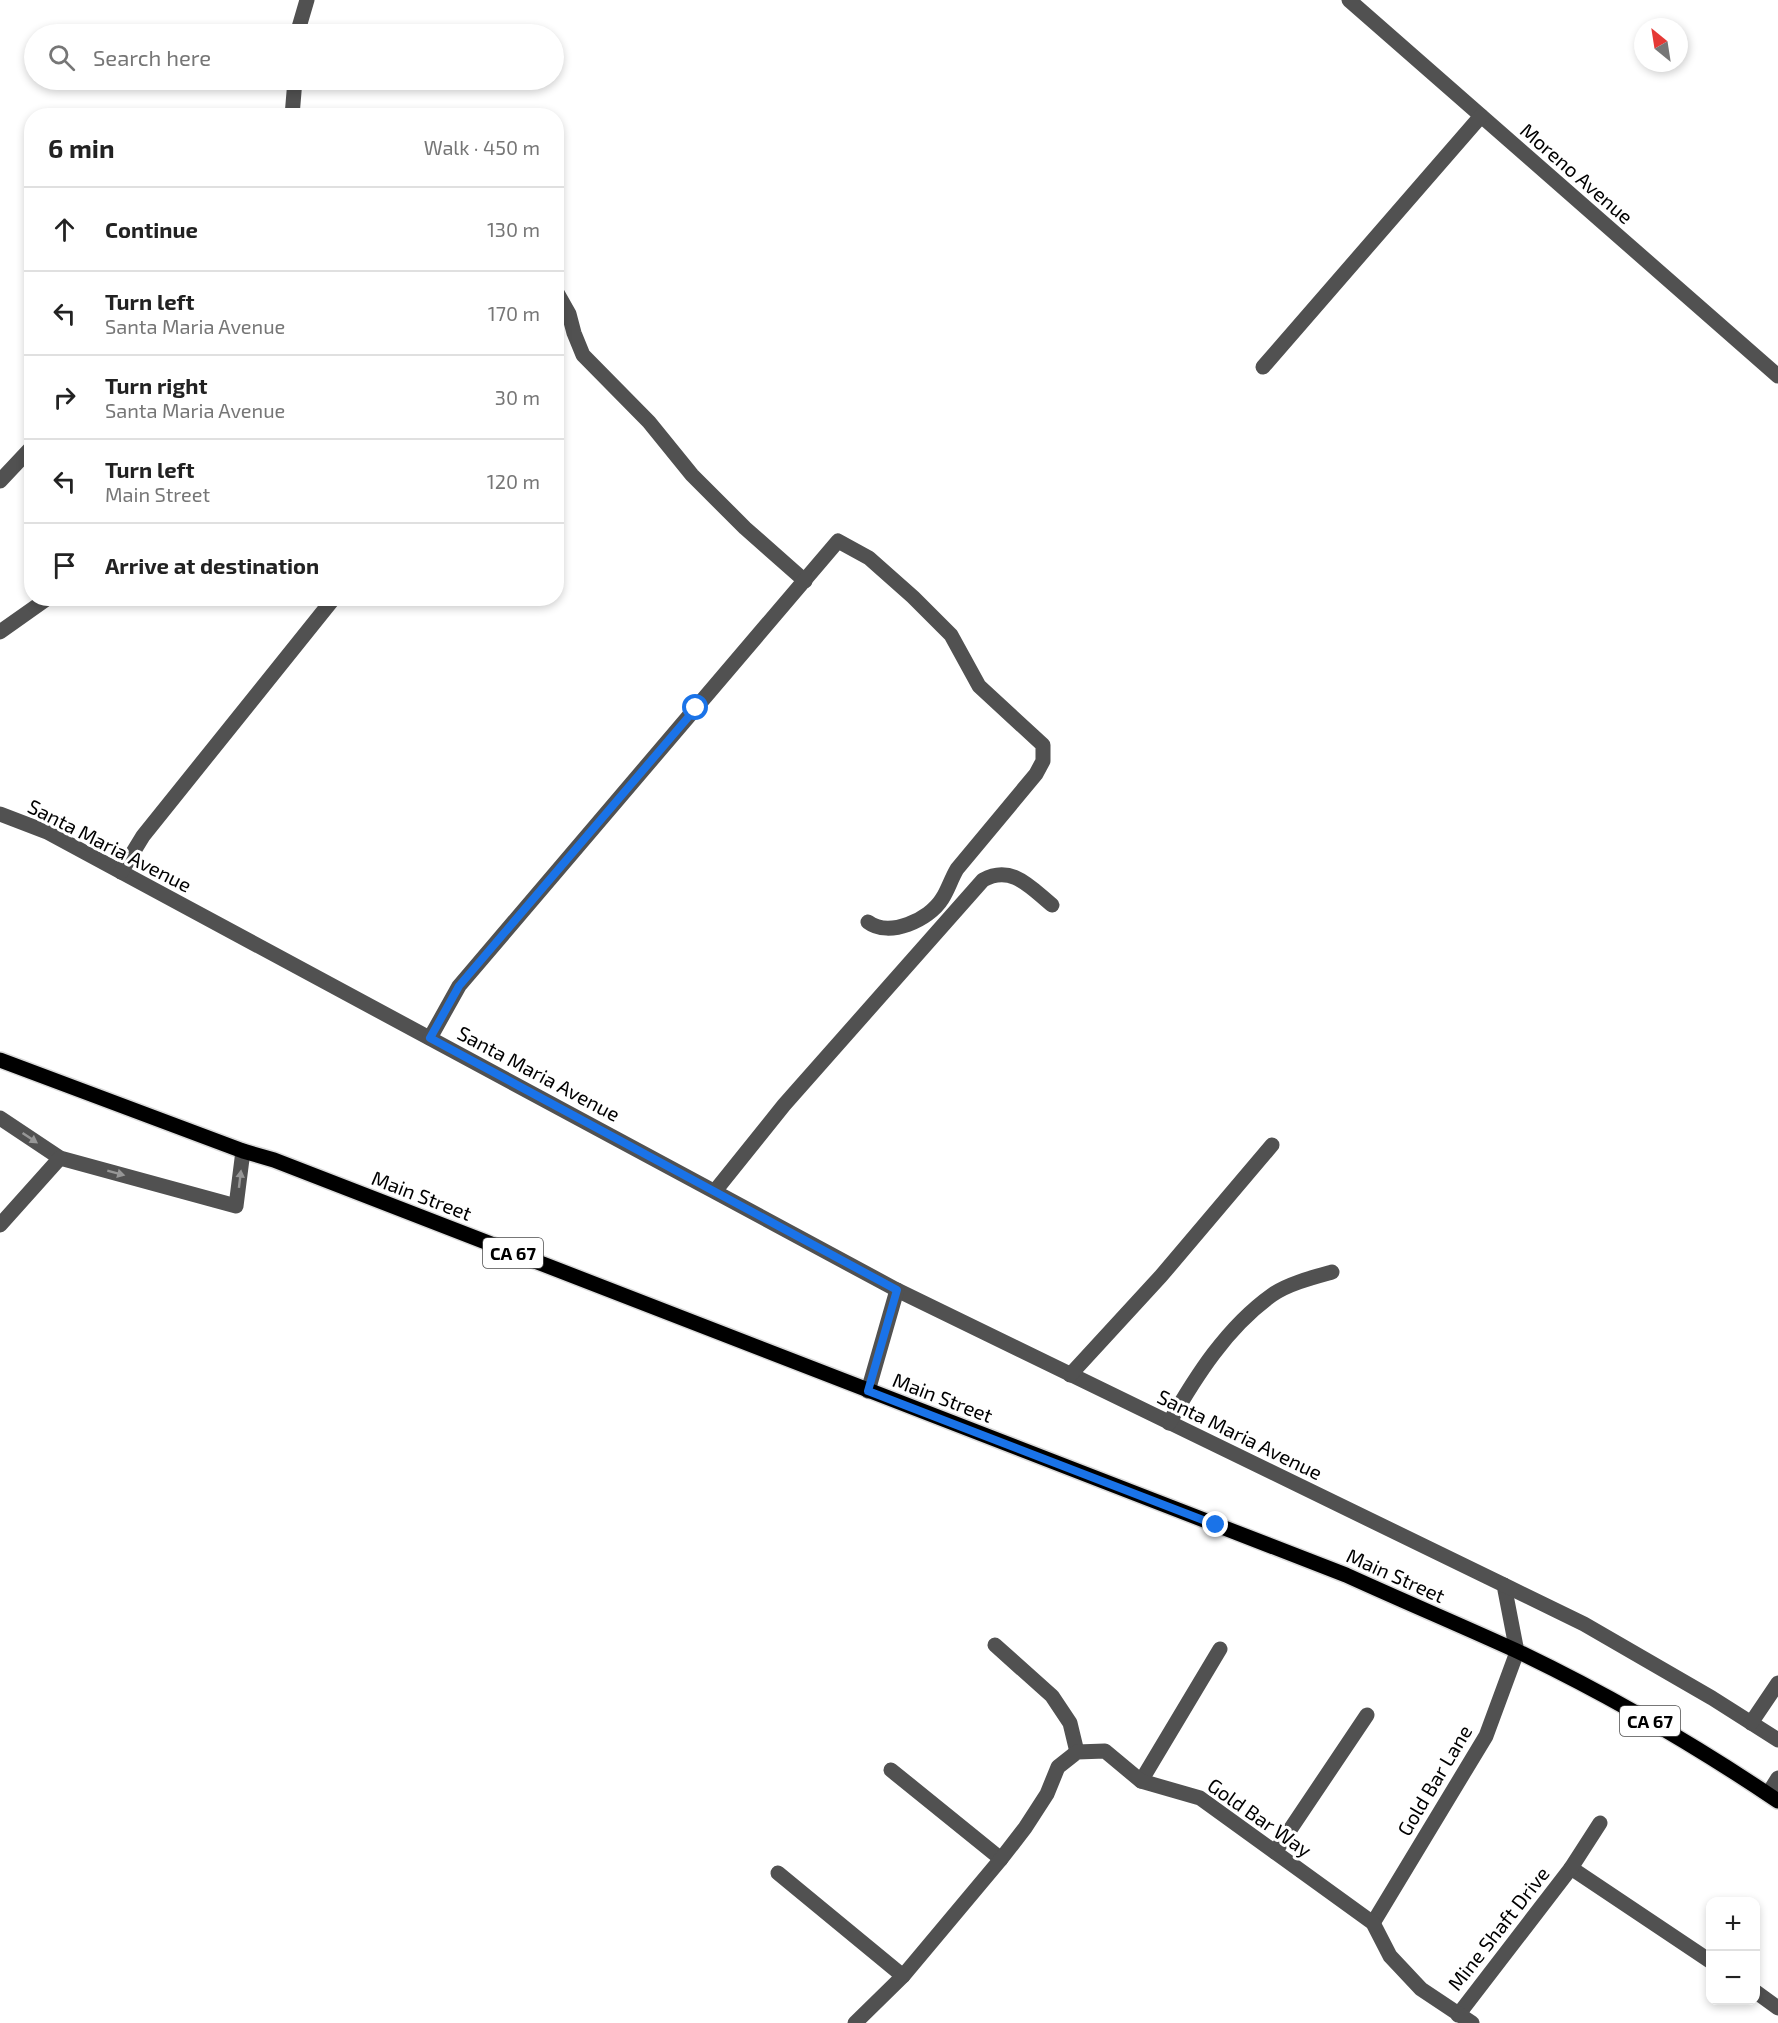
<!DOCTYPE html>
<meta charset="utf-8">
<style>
:root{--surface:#fff;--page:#f6f6f6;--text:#222;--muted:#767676;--line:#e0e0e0}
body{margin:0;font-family:"Exo 2",sans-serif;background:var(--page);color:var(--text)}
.controls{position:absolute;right:18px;bottom:18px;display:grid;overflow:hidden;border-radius:12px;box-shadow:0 3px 9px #0003}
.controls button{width:54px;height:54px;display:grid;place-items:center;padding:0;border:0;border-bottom:2px solid var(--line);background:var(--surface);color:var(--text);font:30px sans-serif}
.compass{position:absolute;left:1634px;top:18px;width:54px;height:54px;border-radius:50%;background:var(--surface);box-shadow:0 3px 9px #0003;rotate:330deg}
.stop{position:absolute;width:18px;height:18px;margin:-14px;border:4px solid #1a73e8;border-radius:50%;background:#fff}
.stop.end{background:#1a73e8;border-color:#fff;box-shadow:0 2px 6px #0008}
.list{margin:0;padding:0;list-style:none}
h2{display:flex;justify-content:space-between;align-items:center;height:78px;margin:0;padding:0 24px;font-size:26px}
h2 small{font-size:20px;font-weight:400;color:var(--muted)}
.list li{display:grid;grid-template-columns:39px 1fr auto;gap:18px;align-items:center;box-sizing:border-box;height:84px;padding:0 24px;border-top:2px solid var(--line)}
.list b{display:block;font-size:22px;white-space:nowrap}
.list p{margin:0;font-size:20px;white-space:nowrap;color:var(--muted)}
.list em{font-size:20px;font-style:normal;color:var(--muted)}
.icon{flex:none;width:33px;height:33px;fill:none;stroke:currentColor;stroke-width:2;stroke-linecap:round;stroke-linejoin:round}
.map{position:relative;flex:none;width:1778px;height:2023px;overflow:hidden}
.search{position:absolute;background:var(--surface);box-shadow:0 3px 9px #0003;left:24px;top:24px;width:540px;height:66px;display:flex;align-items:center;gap:15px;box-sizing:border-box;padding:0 21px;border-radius:33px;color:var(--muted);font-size:22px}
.panel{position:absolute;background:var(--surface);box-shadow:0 3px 9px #0003;left:24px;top:108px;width:540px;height:498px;border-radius:24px}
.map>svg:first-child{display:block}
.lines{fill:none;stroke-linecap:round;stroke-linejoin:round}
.major-casing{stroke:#dbdbdb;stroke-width:18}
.minor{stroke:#515151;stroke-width:15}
.major{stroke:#000;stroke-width:15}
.oneway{fill:#979797}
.route{stroke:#1a73e8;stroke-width:8}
.labels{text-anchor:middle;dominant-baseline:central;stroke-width:6;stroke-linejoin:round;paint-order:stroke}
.shield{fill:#fff;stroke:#4c4c4c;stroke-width:1.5}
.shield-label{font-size:18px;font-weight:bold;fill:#000}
.street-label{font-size:20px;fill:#000;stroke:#fff}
</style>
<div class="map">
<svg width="1778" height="2023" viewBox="0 0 1778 2023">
<rect width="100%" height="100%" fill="#fff"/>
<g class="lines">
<defs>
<path id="major" d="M0,1060L243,1151L274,1160L1346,1575C1403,1601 1460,1625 1517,1651C1607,1694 1695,1745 1778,1801"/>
</defs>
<use href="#major" class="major-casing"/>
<g class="minor">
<path d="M1349,0L1778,376"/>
<path d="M297,34L307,0"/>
<path d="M292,116L295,80"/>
<path d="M556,291L569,314L574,333L583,355L649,422L692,475L745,528L805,581"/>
<path d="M1263,367L1481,116"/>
<path d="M0,481L32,447"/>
<path d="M0,632L48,598"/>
<path d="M0,814L47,832L897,1290L1504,1585L1517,1652L1486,1736L1373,1923"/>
<path d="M121,872L143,836L334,598"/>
<path d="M430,1038L459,986L838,541L869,558L913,597L951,635L979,686L1043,745V761L1036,774L957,869C951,879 948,890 942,899C929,920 889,938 868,922"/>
<path d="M0,1118L60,1158L236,1206L243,1151"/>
<path d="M715,1191L784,1105L983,880C1012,864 1031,888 1052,905"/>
<path d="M0,1225L60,1158"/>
<path d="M1070,1375L1161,1276L1272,1145"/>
<path d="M868,1391L897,1290"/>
<path d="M1169,1423C1196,1376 1227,1327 1272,1295C1287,1284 1314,1277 1332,1272"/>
<path d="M1504,1585L1584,1624L1712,1698L1778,1740"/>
<path d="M995,1645L1052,1696L1070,1723L1077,1752"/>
<path d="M1751,1723L1778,1683"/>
<path d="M891,1770L1001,1859"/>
<path d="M1141,1781L1220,1649"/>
<path d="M1768,1794L1778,1778"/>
<path d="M1275,1852L1367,1715"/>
<path d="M1571,1868L1710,1961"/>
<path d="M778,1873L903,1976"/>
<path d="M1756,1992L1778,2008"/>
<path d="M1458,2015L1571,1868L1600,1823"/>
<path d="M855,2023L903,1976L1001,1859L1025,1828L1047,1794L1058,1767L1077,1752L1105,1751L1141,1781L1200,1798L1373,1923L1390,1956L1421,1989L1472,2023"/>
</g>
<use href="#major" class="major"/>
</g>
<defs><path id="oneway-solid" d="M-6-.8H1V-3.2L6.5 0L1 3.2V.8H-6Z" transform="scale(1.5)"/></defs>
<g class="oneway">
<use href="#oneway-solid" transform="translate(30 1138) rotate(34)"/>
<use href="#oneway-solid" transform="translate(116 1173) rotate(15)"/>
<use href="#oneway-solid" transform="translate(240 1179) rotate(-83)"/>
</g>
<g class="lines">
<path class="route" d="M696,708L459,986L430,1038L897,1290L868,1391L1216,1525"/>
</g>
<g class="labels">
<g class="shield">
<rect x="483" y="1238" width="60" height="30" rx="4.5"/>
<rect x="1620" y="1706" width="60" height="30" rx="4.5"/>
</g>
<g class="shield-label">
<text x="513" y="1253">CA 67</text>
<text x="1650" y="1721">CA 67</text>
</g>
<g class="street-label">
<text transform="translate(1577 173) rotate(41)">Moreno Avenue</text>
<text transform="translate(110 845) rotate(27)">Santa Maria Avenue</text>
<text transform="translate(539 1073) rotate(28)">Santa Maria Avenue</text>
<text transform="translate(422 1195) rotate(21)">Main Street</text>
<text transform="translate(943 1397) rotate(21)">Main Street</text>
<text transform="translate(1240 1434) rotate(26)">Santa Maria Avenue</text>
<text transform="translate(1396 1575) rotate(24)">Main Street</text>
<text transform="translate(1434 1780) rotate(-59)">Gold Bar Lane</text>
<text transform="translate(1260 1817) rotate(35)">Gold Bar Way</text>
<text transform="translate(1498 1928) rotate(-52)">Mine Shaft Drive</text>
</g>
</g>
</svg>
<div class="controls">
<button>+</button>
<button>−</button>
</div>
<svg class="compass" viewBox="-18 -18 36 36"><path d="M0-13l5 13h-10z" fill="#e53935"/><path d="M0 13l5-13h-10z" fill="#767676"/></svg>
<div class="stop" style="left:696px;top:708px"></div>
<div class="stop end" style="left:1216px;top:1525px"></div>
<div class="search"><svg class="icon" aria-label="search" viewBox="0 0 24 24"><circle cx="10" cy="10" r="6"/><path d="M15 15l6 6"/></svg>Search here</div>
<section class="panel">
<h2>6 min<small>Walk · 450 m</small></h2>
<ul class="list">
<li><svg class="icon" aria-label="ahead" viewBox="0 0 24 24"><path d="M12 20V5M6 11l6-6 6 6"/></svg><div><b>Continue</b></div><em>130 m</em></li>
<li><svg class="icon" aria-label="left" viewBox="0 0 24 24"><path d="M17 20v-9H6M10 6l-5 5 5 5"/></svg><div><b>Turn left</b><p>Santa Maria Avenue</p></div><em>170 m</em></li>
<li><svg class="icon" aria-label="right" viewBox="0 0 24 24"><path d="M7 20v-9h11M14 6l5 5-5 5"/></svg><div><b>Turn right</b><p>Santa Maria Avenue</p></div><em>30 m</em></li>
<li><svg class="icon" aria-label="left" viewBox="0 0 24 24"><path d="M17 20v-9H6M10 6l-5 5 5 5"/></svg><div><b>Turn left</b><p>Main Street</p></div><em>120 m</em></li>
<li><svg class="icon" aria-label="arrive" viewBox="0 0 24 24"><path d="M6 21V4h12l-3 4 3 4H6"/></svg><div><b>Arrive at destination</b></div></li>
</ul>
</section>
</div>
